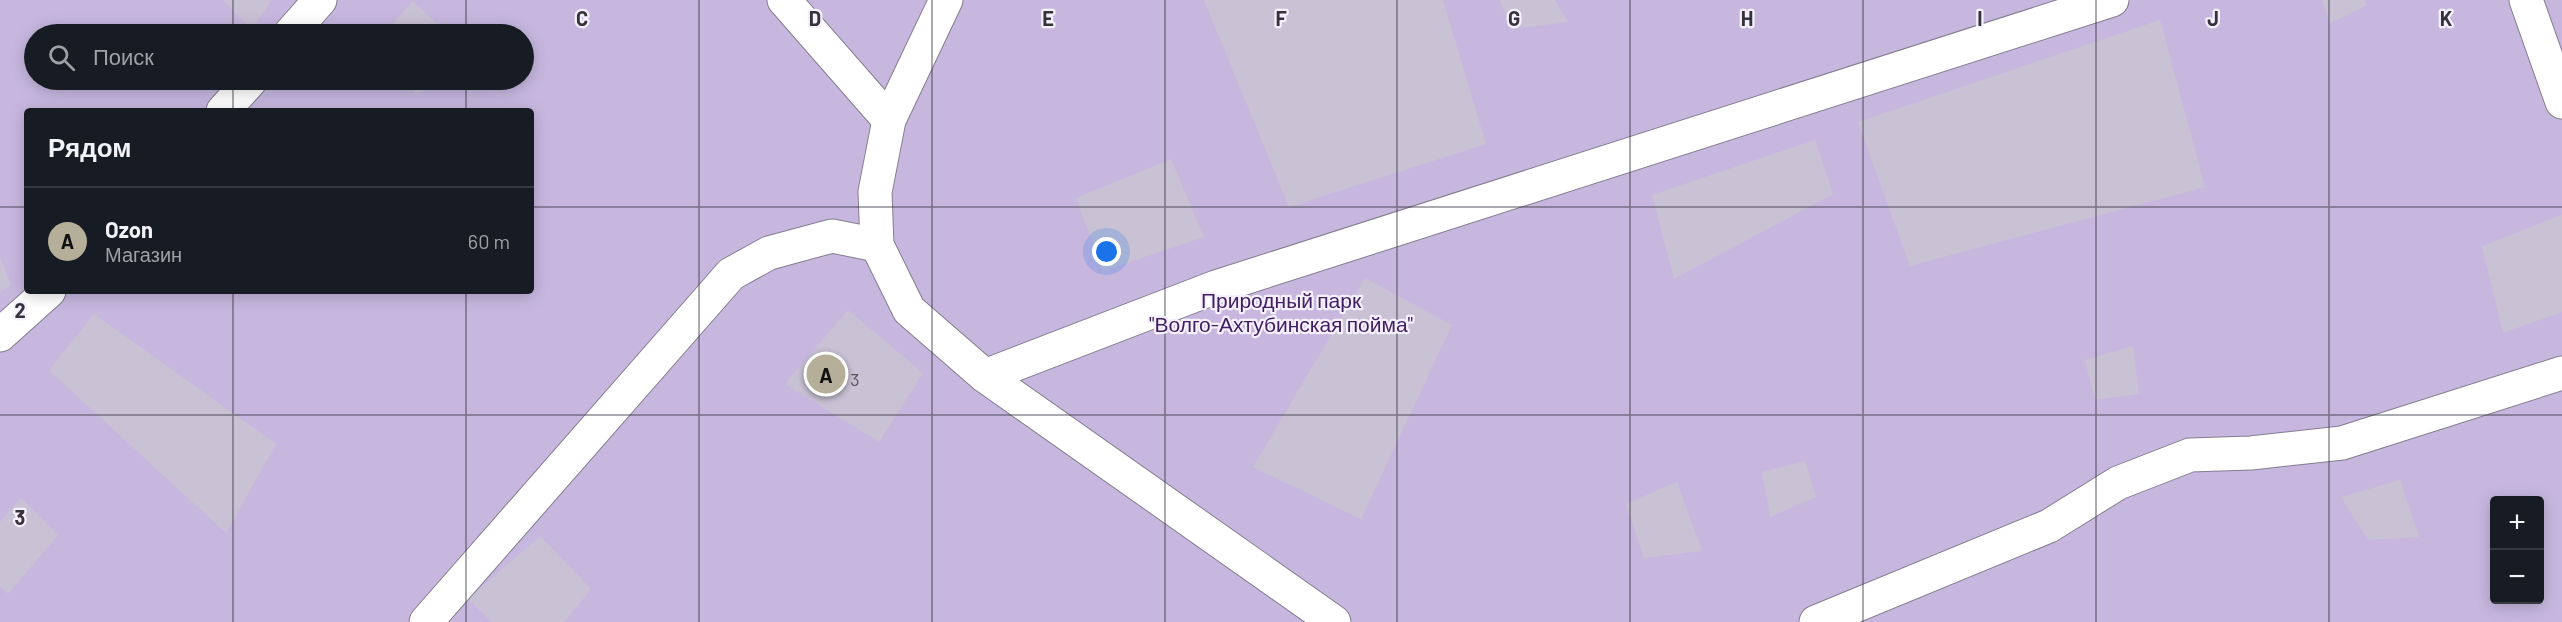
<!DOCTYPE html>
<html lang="ru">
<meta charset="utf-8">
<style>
:root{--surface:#171b24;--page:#242831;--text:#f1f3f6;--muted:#9ea1a6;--line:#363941;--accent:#b5ae99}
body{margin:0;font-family:Barlow,sans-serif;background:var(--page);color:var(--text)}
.controls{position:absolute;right:18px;bottom:18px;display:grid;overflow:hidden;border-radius:6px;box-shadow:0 3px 15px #0003}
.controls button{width:54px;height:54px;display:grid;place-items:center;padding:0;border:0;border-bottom:2px solid var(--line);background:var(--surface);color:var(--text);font:30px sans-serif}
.you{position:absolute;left:1107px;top:252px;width:21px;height:21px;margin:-15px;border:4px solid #fff;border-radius:50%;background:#1a73e8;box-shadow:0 0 0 9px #1a73e833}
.badge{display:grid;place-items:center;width:39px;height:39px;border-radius:50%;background:var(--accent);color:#111;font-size:20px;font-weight:700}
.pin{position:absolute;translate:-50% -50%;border:3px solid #fff;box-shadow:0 2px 6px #0006}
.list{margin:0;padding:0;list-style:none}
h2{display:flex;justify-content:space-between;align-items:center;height:78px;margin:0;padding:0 24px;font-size:26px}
h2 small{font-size:20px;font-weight:400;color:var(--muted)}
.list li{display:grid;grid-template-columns:39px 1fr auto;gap:18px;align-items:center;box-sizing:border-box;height:108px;padding:0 24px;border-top:2px solid var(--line)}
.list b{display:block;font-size:22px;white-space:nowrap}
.list p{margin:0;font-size:20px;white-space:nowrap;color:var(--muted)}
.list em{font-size:20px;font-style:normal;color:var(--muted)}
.icon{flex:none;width:33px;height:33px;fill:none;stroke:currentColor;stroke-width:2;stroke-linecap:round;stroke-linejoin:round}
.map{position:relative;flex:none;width:2562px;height:622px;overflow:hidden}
.search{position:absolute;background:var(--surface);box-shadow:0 3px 15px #0003;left:24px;top:24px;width:510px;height:66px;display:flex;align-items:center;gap:15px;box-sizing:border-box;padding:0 21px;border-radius:33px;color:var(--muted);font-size:22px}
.panel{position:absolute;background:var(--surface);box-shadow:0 3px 15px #0003;left:24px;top:108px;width:510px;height:186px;border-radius:6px}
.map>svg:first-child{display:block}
.green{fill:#c7b7df;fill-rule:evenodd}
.building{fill:#c9c2d5}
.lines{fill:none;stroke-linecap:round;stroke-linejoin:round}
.minor-casing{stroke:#847d8f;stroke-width:35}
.minor{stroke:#fff;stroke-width:33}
.grid{fill:none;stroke:#35323a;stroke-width:1.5;stroke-opacity:0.55}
.labels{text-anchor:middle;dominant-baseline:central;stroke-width:4.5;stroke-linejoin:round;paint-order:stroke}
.number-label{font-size:18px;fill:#5a5661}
.park-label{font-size:21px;fill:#401e62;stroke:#f5f0fd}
.grid-label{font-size:20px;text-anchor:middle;font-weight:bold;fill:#35323a;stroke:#f5f0fd;stroke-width:4.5;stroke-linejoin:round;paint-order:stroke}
</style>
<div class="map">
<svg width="2562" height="622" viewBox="0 0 2562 622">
<rect width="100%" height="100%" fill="#f5f0fd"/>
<path class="green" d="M0,0H2562V622H0ZM34,34H524V80H34ZM27,111H531V291H27ZM2494,500H2540V600H2494Z"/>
<g class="building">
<path d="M223,0H272L251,29Z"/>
<path d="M1204,0H1443L1486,144L1289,207Z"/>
<path d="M1500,0H1555L1568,22L1511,29Z"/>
<path d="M2322,0H2365L2367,5L2330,23Z"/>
<path d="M413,1L448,34H383Z"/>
<path d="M2160,20L2205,187L1910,266L1858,122Z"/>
<path d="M401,80H430L417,95Z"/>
<path d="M1815,140L1833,194L1674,279L1652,195Z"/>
<path d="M1171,159L1204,237L1103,271L1076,198Z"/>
<path d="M2562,215V312L2503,333L2482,246Z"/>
<path d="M0,257L11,285L0,292Z"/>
<path d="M1365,278L1452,325L1361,519L1253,467Z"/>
<path d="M848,310L923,373L879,442L785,384Z"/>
<path d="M94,314L276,444L226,533L49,370Z"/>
<path d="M2133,346L2139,394L2095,400L2085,360Z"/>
<path d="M1805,461L1816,497L1770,517L1762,472Z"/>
<path d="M2400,480L2419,537L2368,540L2341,497Z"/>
<path d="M1677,482L1702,551L1644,558L1626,504Z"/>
<path d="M21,498L58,535L8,594L0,586V522Z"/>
<path d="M540,536L591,589L564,622H492L468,599Z"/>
</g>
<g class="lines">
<defs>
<g id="minor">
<path d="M784,0L889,120"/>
<path d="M946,0L889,120L875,192L877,245L909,310L985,376L1334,622"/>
<path d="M2526,0L2562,102"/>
<path d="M290,34L320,0"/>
<path d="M223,111L251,80"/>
<path d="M0,335L49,291"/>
<path d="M985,376L1216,287L2112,0"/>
<path d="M426,622L731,274L769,253L832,236L877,245"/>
<path d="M1816,622L2049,526L2118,483L2190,455L2251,453L2342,443L2562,373"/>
</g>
</defs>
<use href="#minor" class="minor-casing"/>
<use href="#minor" class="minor"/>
</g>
<path class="grid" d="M233,0V34M466,0V34M699,0V622M932,0V622M1165,0V622M1397,0V622M1630,0V622M1863,0V622M2096,0V622M2329,0V622M233,80V111M466,80V111M0,207H27M531,207H2562M233,291V622M466,291V622M0,415H2562"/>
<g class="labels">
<g class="number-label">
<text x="855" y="379">3</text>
</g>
<g class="park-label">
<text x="1281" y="299">Природный парк<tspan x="1281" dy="24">"Волго-Ахтубинская пойма"</tspan></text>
</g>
</g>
<g class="grid-label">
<text x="582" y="26">C</text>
<text x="815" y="26">D</text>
<text x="1048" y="26">E</text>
<text x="1281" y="26">F</text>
<text x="1514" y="26">G</text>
<text x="1747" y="26">H</text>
<text x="1980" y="26">I</text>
<text x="2213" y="26">J</text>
<text x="2446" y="26">K</text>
<text x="20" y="318">2</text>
<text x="20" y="525">3</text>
</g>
</svg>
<div class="controls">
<button>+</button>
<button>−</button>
</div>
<div class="you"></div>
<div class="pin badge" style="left:826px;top:374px">A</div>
<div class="search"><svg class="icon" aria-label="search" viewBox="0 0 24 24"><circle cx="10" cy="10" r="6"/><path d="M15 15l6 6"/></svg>Поиск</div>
<section class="panel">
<h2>Рядом<small></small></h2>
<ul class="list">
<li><span class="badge">A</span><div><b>Ozon</b><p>Магазин</p></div><em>60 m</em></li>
</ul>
</section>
</div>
